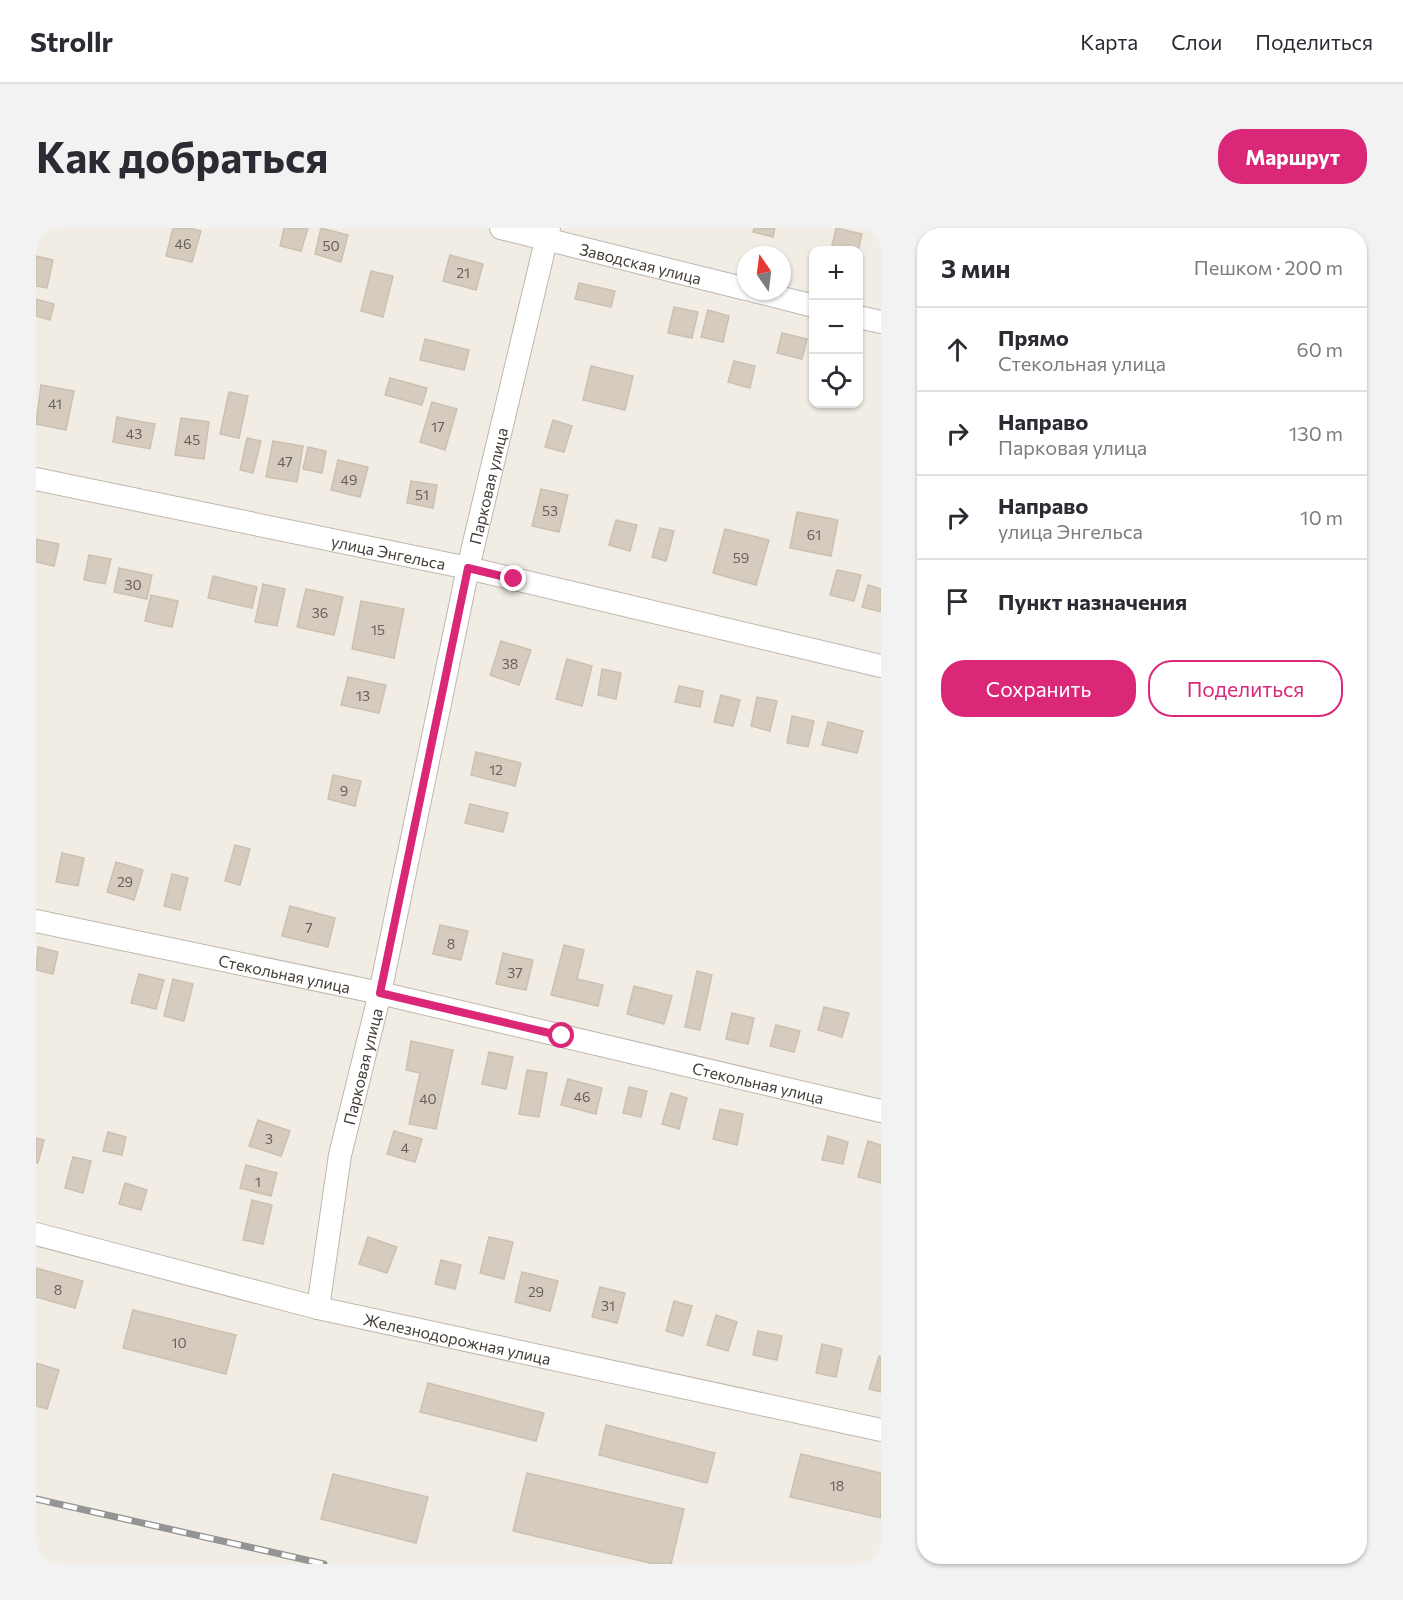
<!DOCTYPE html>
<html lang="ru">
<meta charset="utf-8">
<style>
:root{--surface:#fff;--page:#f2f2f3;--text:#2b2b33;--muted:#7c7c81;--line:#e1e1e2;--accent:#db2777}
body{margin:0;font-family:Commissioner,sans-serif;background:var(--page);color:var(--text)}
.controls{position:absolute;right:18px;top:18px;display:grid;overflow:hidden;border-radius:12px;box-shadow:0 2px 4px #0004}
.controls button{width:54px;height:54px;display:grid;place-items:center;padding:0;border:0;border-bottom:2px solid var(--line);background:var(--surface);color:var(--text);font:30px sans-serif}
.compass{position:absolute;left:701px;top:18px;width:54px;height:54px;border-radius:50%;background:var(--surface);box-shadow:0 2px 4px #0004;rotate:346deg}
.stop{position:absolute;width:18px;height:18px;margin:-14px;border:4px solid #db2777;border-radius:50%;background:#fff}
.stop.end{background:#db2777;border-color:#fff;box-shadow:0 2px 6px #0008}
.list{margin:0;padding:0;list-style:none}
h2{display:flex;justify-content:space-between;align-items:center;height:78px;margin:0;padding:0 24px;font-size:26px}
h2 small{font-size:20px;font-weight:400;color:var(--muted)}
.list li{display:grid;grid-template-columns:39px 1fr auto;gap:18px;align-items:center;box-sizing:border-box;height:84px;padding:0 24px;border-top:2px solid var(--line)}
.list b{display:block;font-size:22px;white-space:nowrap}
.list p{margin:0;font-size:20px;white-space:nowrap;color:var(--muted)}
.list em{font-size:20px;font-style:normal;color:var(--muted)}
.actions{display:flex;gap:12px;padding:18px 24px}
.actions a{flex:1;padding:14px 0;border:2px solid var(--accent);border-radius:24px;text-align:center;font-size:21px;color:var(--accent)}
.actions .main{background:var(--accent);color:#fff}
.icon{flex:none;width:33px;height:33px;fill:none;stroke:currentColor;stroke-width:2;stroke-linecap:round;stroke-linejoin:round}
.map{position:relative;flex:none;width:845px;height:1336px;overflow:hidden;border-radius:24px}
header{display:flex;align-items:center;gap:36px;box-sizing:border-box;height:84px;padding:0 30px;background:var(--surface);border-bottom:2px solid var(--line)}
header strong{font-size:28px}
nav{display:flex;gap:33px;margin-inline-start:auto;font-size:21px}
.intro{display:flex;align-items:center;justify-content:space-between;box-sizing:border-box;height:144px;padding:0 36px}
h1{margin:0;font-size:42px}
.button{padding:15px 27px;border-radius:24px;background:var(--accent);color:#fff;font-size:21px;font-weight:700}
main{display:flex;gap:36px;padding:0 36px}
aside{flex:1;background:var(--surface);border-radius:24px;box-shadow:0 2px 4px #0004}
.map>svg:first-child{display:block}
.building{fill:#d5cbbf;stroke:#ccc0b0;stroke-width:1.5}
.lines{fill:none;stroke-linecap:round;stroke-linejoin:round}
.minor-casing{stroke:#bfb7ac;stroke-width:24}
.minor{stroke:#fff;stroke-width:22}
.rail-casing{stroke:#949494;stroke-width:7}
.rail{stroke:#fff;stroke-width:4.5;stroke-dasharray:14;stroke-linecap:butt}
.route{stroke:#db2777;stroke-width:8}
.labels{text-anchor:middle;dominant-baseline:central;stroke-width:4.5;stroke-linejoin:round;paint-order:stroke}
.number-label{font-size:14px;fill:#686058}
.street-label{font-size:16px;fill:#433d35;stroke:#fff}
</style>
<header>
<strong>Strollr</strong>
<nav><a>Карта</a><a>Слои</a><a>Поделиться</a></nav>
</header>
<div class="intro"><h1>Как добраться</h1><a class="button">Маршрут</a></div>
<main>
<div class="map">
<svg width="845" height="1336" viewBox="0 0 845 1336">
<rect width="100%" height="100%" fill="#f1ede5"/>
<g class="building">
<path d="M137,0H154L165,3L156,34L130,28Z"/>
<path d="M248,0H272L265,23L244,18Z"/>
<path d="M285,0L312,7L305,34L279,26Z"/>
<path d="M718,0H739L737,9L717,4Z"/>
<path d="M800,0L826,6L822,23L795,22Z"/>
<path d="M414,27L447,36L440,62L407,53Z"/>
<path d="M0,28L17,32L11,60L0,58Z"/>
<path d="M335,43L357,48L347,89L325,83Z"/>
<path d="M543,55L579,63L575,79L539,71Z"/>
<path d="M0,71L18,76L14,92L0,88Z"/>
<path d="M638,79L662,84L656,110L632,105Z"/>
<path d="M672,82L693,88L687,114L665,109Z"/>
<path d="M746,105L771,111L766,131L741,125Z"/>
<path d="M389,111L433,122L428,142L384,132Z"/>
<path d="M698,133L719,138L714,160L692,154Z"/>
<path d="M555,138L597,148L589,182L547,172Z"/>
<path d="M354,150L391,160L386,177L349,167Z"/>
<path d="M5,157L38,163L30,202L0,196Z"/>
<path d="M193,164L212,168L203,210L184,206Z"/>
<path d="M396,174L421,181L409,222L384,214Z"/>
<path d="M81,189L119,196L114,221L77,214Z"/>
<path d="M145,190L173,194L168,231L139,227Z"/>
<path d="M517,192L536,198L528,224L509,219Z"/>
<path d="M211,210L225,213L217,245L204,242Z"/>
<path d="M237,213L267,218L261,254L230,249Z"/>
<path d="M272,219L290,223L286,245L267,241Z"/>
<path d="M302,232L332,239L324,269L295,262Z"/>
<path d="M375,253L401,257L397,280L371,275Z"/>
<path d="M505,261L532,267L523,304L496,298Z"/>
<path d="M761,284L802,292L795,328L754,320Z"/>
<path d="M580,292L601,297L594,323L573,317Z"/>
<path d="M624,300L638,303L630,333L616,329Z"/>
<path d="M689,301L733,312L720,357L677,345Z"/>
<path d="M0,311L23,316L18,338L0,334Z"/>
<path d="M53,327L75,331L69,356L48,352Z"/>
<path d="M83,340L116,347L111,371L78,364Z"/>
<path d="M801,342L825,347L818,373L794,367Z"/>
<path d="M177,348L221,359L216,380L172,370Z"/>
<path d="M227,356L249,361L241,398L219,394Z"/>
<path d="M832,357L845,361V384L826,379Z"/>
<path d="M270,361L307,369L298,407L261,399Z"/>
<path d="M115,367L142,373L136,399L109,393Z"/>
<path d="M325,373L368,381L358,430L316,421Z"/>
<path d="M465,413L495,422L483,457L454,447Z"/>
<path d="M531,431L556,438L546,478L520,471Z"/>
<path d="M566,441L585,445L580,471L562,467Z"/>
<path d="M312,449L350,457L343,485L305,477Z"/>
<path d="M643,458L667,463L664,479L639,474Z"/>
<path d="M685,467L704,472L697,498L678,494Z"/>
<path d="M721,469L741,473L734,503L715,498Z"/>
<path d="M756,488L778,493L772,519L751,515Z"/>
<path d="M792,494L827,503L821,525L786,517Z"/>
<path d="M440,524L485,535L479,558L435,547Z"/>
<path d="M297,547L325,553L319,578L292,571Z"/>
<path d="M434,576L472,585L467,604L429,595Z"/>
<path d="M199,617L214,621L204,657L189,653Z"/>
<path d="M26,625L48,630L42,658L20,654Z"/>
<path d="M80,634L107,642L98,672L71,664Z"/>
<path d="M136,646L152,650L144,682L128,678Z"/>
<path d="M254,678L299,690L292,719L246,708Z"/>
<path d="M404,697L432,703L425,732L397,726Z"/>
<path d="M528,717L548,722L541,751L567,757L562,778L515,767Z"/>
<path d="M2,719L22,724L17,746L0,742Z"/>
<path d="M467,725L497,732L490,762L460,756Z"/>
<path d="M661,743L676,747L664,802L649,799Z"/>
<path d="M103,746L128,752L120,781L95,775Z"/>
<path d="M137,751L157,756L148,793L128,788Z"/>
<path d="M598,758L636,768L628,796L591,786Z"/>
<path d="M788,779L813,785L806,809L782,802Z"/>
<path d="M696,785L718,790L712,816L690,811Z"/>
<path d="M740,797L764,803L758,824L734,818Z"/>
<path d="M375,813L417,822L400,901L373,896L384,845L370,842Z"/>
<path d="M453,824L477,829L470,861L446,856Z"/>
<path d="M491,842L511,845L503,889L483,886Z"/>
<path d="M532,851L566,860L560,886L525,877Z"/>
<path d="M593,859L611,863L605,889L587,885Z"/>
<path d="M635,865L651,870L643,901L626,896Z"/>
<path d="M684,881L707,886L701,917L677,911Z"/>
<path d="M222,892L254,903L245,928L213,918Z"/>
<path d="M358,903L386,911L379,934L351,926Z"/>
<path d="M72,904L90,909L86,927L67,923Z"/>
<path d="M792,908L812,914L807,936L786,932Z"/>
<path d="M0,910L8,912L2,935H0Z"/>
<path d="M832,913L845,917V955L822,949Z"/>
<path d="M37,929L55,933L47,965L29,960Z"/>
<path d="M210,937L241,945L235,968L204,960Z"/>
<path d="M89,955L111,962L105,982L83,976Z"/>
<path d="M216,972L236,977L227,1016L207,1012Z"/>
<path d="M332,1009L361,1019L351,1045L323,1036Z"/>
<path d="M453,1009L477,1014L468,1051L444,1045Z"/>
<path d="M405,1032L425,1037L419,1061L399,1056Z"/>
<path d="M0,1040L47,1053L39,1080L0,1069Z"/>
<path d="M486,1044L522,1053L514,1083L479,1074Z"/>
<path d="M564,1059L589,1065L581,1095L556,1089Z"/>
<path d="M638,1073L656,1078L647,1108L630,1103Z"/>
<path d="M97,1082L200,1107L190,1146L87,1120Z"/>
<path d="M680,1087L701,1094L692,1123L671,1117Z"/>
<path d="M722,1103L746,1108L741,1132L717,1127Z"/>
<path d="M786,1116L806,1121L800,1149L780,1145Z"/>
<path d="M843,1128L845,1129V1164L833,1161Z"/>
<path d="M0,1135L23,1142L11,1181L0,1178Z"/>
<path d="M392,1155L508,1185L500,1213L384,1184Z"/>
<path d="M570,1197L679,1225L671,1255L563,1227Z"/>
<path d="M765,1226L845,1245V1290L754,1269Z"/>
<path d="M491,1245L648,1281L635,1336H618L477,1303Z"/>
<path d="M297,1246L392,1269L380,1315L285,1291Z"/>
</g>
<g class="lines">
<defs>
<g id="minor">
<path id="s1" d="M465,0L710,61"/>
<path d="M718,63L778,78"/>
<path d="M822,89L845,94"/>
<path id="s2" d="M0,251L432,340L845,438"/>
<path id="s3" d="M0,693L344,765L845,883"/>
<path id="s4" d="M0,1006L282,1080L845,1202"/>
<path id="s5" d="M282,1080L304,927L344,765L432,340L513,0"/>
</g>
</defs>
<use href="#minor" class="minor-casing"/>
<use href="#minor" class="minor"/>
<defs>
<path id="rail" d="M0,1271L288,1336"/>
</defs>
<use href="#rail" class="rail-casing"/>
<use href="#rail" class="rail"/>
</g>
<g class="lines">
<path class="route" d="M478,351L432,340L344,765L526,808"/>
</g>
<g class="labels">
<g class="number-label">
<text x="147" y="15">46</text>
<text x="295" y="17">50</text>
<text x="427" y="44">21</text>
<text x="19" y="175">41</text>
<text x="402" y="198">17</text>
<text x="98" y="205">43</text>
<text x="156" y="211">45</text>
<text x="249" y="233">47</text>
<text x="313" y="251">49</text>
<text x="386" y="266">51</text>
<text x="514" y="282">53</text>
<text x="778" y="306">61</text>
<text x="705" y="329">59</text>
<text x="97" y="356">30</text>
<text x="284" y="384">36</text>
<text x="342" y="401">15</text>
<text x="474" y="435">38</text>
<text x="327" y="467">13</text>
<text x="460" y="541">12</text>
<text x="308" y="562">9</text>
<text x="89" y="653">29</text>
<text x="273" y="699">7</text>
<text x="415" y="715">8</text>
<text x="479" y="744">37</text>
<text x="546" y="868">46</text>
<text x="392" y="870">40</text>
<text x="233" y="910">3</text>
<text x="369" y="919">4</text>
<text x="222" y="953">1</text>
<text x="22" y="1061">8</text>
<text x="500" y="1063">29</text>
<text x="572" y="1077">31</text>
<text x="143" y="1114">10</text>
<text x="801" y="1257">18</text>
</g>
<g class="street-label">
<text stroke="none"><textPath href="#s1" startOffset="144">Заводская улица</textPath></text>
<text stroke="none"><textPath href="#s5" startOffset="840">Парковая улица</textPath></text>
<text stroke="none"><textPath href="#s2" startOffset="360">улица Энгельса</textPath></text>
<text stroke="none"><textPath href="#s3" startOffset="254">Стекольная улица</textPath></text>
<text stroke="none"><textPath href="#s5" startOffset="246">Парковая улица</textPath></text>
<text stroke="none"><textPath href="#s3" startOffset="740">Стекольная улица</textPath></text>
<text stroke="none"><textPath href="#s4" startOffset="434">Железнодорожная улица</textPath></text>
</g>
</g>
</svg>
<div class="controls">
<button>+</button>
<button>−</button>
<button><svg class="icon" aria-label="locate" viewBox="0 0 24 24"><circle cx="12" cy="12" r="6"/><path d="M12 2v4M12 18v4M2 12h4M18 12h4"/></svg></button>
</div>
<svg class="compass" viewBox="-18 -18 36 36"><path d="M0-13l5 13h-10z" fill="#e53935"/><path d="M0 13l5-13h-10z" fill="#7c7c81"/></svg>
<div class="stop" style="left:526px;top:808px"></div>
<div class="stop end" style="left:478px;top:351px"></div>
</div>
<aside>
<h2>3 мин<small>Пешком · 200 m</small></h2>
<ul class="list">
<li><svg class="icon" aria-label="ahead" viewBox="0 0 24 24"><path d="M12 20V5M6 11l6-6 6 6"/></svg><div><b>Прямо</b><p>Стекольная улица</p></div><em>60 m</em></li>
<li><svg class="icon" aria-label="right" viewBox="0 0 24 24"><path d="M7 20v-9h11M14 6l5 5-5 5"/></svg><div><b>Направо</b><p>Парковая улица</p></div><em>130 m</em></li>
<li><svg class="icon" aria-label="right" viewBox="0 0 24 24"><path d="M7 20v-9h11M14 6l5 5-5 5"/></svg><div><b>Направо</b><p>улица Энгельса</p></div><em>10 m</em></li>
<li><svg class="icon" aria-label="arrive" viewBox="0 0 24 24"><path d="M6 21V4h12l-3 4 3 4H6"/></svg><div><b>Пункт назначения</b></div></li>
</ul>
<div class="actions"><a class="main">Сохранить</a><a>Поделиться</a></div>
</aside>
</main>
